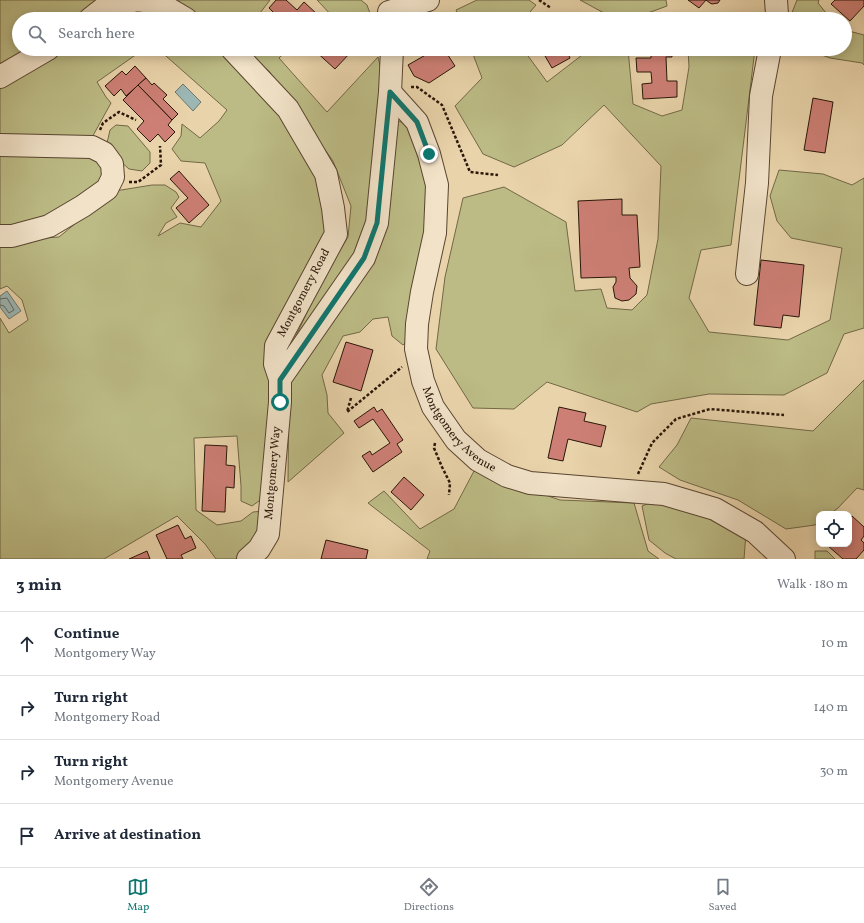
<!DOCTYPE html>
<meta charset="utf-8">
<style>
:root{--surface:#fff;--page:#f6f6f7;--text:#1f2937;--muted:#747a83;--line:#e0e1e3;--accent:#0f766e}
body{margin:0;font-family:Vollkorn,serif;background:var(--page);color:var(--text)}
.controls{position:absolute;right:12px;bottom:12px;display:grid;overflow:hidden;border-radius:8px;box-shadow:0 2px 10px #0003}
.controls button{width:36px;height:36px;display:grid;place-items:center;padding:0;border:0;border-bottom:1px solid var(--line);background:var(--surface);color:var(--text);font:20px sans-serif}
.stop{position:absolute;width:12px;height:12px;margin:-9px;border:3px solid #0f766e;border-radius:50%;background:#fff}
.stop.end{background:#0f766e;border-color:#fff;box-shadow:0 1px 4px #0008}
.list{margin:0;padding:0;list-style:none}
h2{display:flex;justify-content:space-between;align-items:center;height:52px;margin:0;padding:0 16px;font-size:17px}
h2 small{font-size:13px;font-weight:400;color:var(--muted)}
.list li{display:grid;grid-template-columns:26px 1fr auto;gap:12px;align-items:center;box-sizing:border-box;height:64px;padding:0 16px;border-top:1px solid var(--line)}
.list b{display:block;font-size:15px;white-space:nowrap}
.list p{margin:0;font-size:13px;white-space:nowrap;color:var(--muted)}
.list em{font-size:13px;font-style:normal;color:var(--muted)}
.icon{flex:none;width:22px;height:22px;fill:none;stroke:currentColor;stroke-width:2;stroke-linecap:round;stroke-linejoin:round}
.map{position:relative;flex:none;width:864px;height:559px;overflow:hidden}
.search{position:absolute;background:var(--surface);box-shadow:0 2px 10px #0003;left:12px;right:12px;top:12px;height:44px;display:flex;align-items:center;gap:10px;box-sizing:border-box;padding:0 14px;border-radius:22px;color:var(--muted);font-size:15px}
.sheet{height:308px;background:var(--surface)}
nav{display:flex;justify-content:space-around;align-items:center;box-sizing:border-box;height:56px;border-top:1px solid var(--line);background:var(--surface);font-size:11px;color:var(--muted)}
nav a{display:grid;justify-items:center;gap:2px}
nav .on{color:var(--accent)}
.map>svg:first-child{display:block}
.green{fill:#bcbb85;stroke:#726846}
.water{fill:#9bb6b3;stroke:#6d766f}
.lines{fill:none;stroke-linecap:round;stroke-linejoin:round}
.shore{stroke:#62665e;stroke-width:1}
.building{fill:#cd7f75;stroke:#291608}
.minor-casing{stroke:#594530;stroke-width:24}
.path{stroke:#291608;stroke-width:2.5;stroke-dasharray:3 2;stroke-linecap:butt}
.minor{stroke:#f1e2c8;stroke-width:22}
.route{stroke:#0f766e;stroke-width:5}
.labels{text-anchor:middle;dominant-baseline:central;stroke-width:4;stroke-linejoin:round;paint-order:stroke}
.street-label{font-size:12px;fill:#291608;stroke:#f1e2c8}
</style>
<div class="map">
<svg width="864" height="559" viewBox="0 0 864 559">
<rect width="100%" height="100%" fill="#e9d3aa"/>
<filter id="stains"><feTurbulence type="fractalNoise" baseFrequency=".005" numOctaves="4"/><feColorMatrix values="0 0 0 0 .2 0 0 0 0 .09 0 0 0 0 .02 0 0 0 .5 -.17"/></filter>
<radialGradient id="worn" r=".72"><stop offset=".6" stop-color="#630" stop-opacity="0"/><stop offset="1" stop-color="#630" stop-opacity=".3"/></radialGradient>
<g class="green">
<path d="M0,0H105L77,19H19V49H33L0,68Z"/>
<path d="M177,0H270L260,13L267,19H202Z"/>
<path d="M317,0H361L367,5L372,19H335Z"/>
<path d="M477,0H529L536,5L524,19H460L456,10Z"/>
<path d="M580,0H666L667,6L637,17L636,19H602L604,13Z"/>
<path d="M797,0H819L818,3L831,19H792L791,15Z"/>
<path d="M142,7L165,19H101Z"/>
<path d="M845,30L864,35V65L862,63L830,58L808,50L807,49H845Z"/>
<path d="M59,49H144L97,82L106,97L111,103L90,141L0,140V84Z"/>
<path d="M158,49L222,50L287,117L319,180L330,230L265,350L275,393L266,496L252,506L241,501V486L237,436L194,438L196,510L217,525L241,521L253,512L264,511L260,532L236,559H216L205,544L177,516L104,559H0V318L9,333L28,320L22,300L7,286L0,289V241L59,237L115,191L152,185H165L176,192L179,197L171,208L177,217L166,223L158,236L180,223L201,227L221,201L205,163L181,161L172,149L181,136L182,124L200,138L219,121L227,110Z"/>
<path d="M240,49H289L279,58L327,112L378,57L385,85L365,240L288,353L322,280L348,237L351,206L333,161L269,71Z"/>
<path d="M471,49H523L547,82L590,49H628L633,104L662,116L682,110L689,67L688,49H755L731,245L701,250L689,298L709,332L788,340L830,320L842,248L791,238L777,221L770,196L779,170L823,174L852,185L864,178V328L844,334L827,373L784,395L709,394L651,404L637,412L547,382L514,409L473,408L436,349L445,277L463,198L504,187L566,222L575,291L601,289L607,308L632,310L647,295L658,239L661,166L604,105L562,145L514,167L483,154L455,106L482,78Z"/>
<path d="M396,120L411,126L432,203L410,338L403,345L392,336L388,317L373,319L360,332L343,336L322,375L327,395L328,413L344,433L288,482L289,381L353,290Z"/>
<path d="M116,125L128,126L150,152V163L142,171L129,169L120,161L107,143L110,130Z"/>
<path d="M0,150L94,157L104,171L97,184L55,218L0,227Z"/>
<path d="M864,380V490L857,488L838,508L830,514H819V522L815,525L786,529L738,500L680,480L659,467L677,445L691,418L813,431Z"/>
<path d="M474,471L560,500L634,503L648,551L659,559H427L430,551L368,503L384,491L420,529L454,509Z"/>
<path d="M655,501L699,512L746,532L744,559H676L665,553L649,540L642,506Z"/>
<path d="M815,551H827L835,559H815Z"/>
</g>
<g class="water">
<path d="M183,84L201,102L193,111L175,92Z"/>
<path d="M7,291L21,311L9,319L0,307V296Z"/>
</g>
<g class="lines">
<path class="shore" d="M0,299L7,298L14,310L9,313L4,306L0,305"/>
</g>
<g class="building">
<path d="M276,0H286L297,10L304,2L318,15L314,19H280L269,8Z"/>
<path d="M688,0H706L699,8Z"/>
<path d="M706,0H720L718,3L712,4L710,3Z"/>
<path d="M835,0H864V6L850,21L831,4Z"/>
<path d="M569,14L572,19H550L557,15L560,19Z"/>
<path d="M313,49H346L350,53L335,69Z"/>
<path d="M436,49H444L455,66L429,83L414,76L408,65Z"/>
<path d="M541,49H571L567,51L570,58L552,68Z"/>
<path d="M638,49H671L672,57H666L667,81H677V97L643,99L642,84L652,83L651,72H637L636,58H651V49L638,50Z"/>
<path d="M135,66L146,78L126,96L121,89L114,96L105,86L122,71L126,75Z"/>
<path d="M146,78L152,85L154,83L167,95L163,99L178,114L172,120L138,85Z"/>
<path d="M138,85L172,120L168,125L175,132L165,142L158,134L150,142L137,129L144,121L123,100Z"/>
<path d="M813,98L833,102L825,153L804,150Z"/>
<path d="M179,171L209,205L189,223L176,208L188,198L170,179Z"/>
<path d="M622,199V215H637L640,267L629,268L630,278L637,286L636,294L629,300L622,301L615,298L613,287L616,282V277L581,278L578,201Z"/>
<path d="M761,260L804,265L799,317L783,315L781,328L754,325Z"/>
<path d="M346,342L373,350L361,391L333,382Z"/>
<path d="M374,407L377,412L382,409L403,440L397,444L402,452L373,472L362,456L370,451L372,455L390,443L373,419L359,428L354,421Z"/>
<path d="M559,407L586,413L584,421L606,426L601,447L568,439L563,461L548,458Z"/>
<path d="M205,445L227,446L226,465L235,466L234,488L226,487L225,512L202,511Z"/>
<path d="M404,477L424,495L411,510L391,492Z"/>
<path d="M852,516L864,527V536L861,540L864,543V550L856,559H843L827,545V544H849V519Z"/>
<path d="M178,525L185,539L191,536L196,548L181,555L183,559H167L156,535Z"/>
<path d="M326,540L368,550L366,559H321Z"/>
<path d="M147,551L150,559H129Z"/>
</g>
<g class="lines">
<defs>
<g id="minor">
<path d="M776,0L777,14L776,19"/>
<path d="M389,12L428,0"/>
<path d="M90,19L104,8L137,0L159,3L186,19"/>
<path d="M232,49L288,109L326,174L333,208L336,234L276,346L275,364L280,379V402L268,534L259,549L248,559"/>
<path d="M0,77L48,49"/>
<path id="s1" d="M390,92L417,122L429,154L437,185L435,233L422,292L417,324L416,349L423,381L433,407L456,440L478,460L507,476L530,483L664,494L715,509L755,532L784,559"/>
<path d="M0,145L92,147L104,153L112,164L113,177L107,189L83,206L49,226L12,236H0"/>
<path d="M747,274L757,183L761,96L770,49"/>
<path d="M280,379L364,258L377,223L390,92L392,49"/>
</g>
</defs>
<use href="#minor" class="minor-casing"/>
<g class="path">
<path d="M539,0L551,8"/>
<path d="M411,87H417L442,105L470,172L498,175"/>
<path d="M100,130L103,123L119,112L136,120"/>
<path d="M129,182H138L161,165L160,146"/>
<path d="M351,398L347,412L402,367"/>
<path d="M435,443L434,448L442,467L450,483L449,495"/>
<path d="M638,474L652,443L676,419L710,409L784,415"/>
</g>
<use href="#minor" class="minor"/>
</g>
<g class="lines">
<path class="route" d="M280,402V380L364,258L377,223L390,92L417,122L429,154"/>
</g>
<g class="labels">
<g class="street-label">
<text transform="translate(304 293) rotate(-62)">Montgomery Road</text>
<text stroke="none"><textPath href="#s1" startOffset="367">Montgomery Avenue</textPath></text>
<text transform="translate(273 473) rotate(-85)">Montgomery Way</text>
</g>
</g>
<rect width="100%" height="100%" filter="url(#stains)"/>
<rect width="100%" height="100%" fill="url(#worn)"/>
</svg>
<div class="controls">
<button><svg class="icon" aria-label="locate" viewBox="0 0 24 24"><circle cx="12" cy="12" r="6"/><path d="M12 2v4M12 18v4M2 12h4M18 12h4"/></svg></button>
</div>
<div class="stop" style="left:280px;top:402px"></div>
<div class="stop end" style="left:429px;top:154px"></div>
<div class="search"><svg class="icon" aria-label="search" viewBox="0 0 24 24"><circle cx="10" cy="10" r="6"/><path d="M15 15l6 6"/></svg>Search here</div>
</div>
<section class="sheet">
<h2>3 min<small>Walk · 180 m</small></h2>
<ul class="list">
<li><svg class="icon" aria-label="ahead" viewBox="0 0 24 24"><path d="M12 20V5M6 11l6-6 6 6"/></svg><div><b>Continue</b><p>Montgomery Way</p></div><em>10 m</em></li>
<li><svg class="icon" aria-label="right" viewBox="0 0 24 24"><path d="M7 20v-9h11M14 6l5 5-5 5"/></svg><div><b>Turn right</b><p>Montgomery Road</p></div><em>140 m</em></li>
<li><svg class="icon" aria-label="right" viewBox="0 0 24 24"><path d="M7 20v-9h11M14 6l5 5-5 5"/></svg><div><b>Turn right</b><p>Montgomery Avenue</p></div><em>30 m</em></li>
<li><svg class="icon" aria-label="arrive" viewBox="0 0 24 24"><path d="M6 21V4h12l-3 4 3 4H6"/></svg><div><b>Arrive at destination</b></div></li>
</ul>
</section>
<nav>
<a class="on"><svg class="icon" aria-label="map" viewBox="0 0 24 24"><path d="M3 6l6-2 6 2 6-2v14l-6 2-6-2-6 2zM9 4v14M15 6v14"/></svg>Map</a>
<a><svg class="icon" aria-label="directions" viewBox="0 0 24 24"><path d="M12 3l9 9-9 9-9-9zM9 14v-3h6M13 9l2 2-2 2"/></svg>Directions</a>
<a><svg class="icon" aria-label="saved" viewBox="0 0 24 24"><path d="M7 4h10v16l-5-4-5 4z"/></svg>Saved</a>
</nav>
